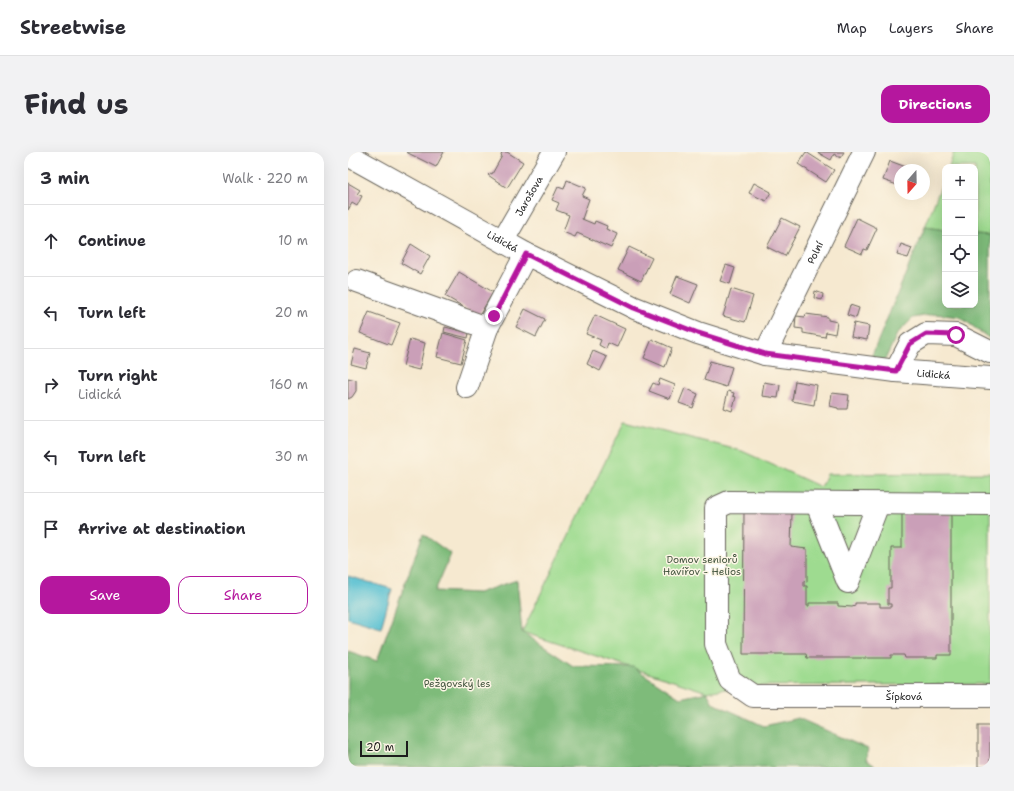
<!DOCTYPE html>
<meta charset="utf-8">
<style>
:root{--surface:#fff;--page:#f2f2f3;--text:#2b2b33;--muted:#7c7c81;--line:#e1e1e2;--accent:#b5179e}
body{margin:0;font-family:"Shantell Sans",sans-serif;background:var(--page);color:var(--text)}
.controls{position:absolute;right:12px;top:12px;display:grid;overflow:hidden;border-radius:8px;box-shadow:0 4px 16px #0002}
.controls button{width:36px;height:36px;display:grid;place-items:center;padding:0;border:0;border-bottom:1px solid var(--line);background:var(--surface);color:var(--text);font:20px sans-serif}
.compass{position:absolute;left:546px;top:12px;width:36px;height:36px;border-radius:50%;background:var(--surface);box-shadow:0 4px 16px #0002;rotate:200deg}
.scale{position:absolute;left:12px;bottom:10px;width:48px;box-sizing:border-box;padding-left:4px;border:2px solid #1c1c1c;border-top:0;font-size:11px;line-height:14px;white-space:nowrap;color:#1c1c1c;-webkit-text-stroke:3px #fcf5e5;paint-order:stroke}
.stop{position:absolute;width:12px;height:12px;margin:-9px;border:3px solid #b5179e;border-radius:50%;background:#fff}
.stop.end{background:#b5179e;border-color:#fff;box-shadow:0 1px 4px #0008}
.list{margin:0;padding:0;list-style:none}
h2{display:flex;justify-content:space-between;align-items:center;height:52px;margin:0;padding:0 16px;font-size:17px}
h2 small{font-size:13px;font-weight:400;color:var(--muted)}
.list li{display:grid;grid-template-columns:26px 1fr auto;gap:12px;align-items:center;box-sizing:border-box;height:72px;padding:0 16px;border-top:1px solid var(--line)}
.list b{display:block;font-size:15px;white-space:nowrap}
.list p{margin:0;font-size:13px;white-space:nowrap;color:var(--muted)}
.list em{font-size:13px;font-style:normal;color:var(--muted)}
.actions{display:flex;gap:8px;padding:12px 16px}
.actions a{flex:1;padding:9px 0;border:1px solid var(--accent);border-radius:12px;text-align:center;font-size:14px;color:var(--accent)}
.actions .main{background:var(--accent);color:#fff}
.icon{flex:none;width:22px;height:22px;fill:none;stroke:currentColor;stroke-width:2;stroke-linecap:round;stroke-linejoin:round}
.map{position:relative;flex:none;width:642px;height:615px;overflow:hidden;border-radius:12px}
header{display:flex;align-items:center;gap:24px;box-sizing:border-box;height:56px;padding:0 20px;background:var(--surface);border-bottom:1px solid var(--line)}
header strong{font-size:19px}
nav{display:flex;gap:22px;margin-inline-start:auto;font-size:14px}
.intro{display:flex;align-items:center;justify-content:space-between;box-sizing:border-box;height:96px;padding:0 24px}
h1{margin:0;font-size:28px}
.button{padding:10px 18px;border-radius:12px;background:var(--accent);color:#fff;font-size:14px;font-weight:700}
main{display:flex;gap:24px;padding:0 24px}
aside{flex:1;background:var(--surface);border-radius:12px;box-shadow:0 4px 16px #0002}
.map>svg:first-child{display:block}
.green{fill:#9edb90;stroke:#5d7c56}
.forest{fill:#7ebb7a;stroke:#4d6c4b}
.water{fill:#56c0d2;stroke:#396e77}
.building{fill:#ca9fb8}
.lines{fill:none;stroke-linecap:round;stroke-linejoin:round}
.minor-casing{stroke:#68645b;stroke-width:24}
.minor{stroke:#fff;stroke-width:22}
.route{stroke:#b5179e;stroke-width:5}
.labels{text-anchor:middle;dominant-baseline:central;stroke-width:3;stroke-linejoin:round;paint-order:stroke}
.street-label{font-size:10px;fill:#1c1c1c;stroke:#fcf5e5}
.park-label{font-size:10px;fill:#43553f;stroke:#fcf5e5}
</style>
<header>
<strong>Streetwise</strong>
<nav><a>Map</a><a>Layers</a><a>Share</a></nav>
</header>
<div class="intro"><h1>Find us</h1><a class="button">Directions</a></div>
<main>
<aside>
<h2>3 min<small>Walk · 220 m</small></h2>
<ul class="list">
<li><svg class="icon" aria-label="ahead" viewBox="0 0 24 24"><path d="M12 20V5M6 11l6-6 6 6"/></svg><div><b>Continue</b></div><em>10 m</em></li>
<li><svg class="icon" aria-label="left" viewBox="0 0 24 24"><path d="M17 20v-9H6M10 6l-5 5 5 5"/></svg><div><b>Turn left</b></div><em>20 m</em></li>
<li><svg class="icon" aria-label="right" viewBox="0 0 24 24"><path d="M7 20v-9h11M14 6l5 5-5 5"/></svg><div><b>Turn right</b><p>Lidická</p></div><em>160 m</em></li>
<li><svg class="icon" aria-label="left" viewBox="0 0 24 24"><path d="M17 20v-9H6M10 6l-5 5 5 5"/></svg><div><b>Turn left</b></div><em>30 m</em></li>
<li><svg class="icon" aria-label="arrive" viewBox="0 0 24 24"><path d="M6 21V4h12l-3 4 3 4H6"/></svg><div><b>Arrive at destination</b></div></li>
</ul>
<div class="actions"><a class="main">Save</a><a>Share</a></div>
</aside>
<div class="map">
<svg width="642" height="615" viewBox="0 0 642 615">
<rect width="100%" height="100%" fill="#fcf5e5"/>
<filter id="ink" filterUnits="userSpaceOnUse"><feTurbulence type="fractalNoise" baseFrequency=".025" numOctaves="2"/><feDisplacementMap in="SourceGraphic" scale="8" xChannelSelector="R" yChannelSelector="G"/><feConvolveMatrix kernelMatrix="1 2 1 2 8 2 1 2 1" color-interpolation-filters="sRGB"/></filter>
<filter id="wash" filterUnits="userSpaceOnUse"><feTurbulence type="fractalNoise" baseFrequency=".012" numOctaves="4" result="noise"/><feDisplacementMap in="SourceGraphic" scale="16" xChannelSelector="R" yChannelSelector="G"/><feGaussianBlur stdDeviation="0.9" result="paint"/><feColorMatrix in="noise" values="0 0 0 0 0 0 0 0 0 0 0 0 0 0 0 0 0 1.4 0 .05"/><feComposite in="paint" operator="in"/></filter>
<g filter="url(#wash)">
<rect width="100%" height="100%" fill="#f6e9d0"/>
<g class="green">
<path d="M606,0H642V83L627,82V15H601Z"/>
<path d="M597,24V78L577,75Z"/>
<path d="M277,269L394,299L473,335L479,322L642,321V532L395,534L359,540L174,480Z"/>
</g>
<g class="forest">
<path d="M577,75L597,78V153H627V82L642,83V187L612,165L587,162L565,166L549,182L537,208H522Z"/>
<path d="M75,382L103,402L87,439L130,441L169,428L174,480L225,514L285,515L332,546L359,540L365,551L416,574L450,566L520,597L518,608L529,615H0V499L29,509Z"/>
</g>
<path class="water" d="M0,424L44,437L33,476L0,466Z"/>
<g id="blocks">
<g class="building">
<path d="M58,0H96L88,15Z"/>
<path d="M154,0H159L175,10L159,36L140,23L142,21L144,22L154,4L153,3Z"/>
<path d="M458,0L486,18L478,30L450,12Z"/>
<path d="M469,0H496L492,6L486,2L483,8Z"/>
<path d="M542,9L566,18H552V34L535,28Z"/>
<path d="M219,28L238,36L234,44L241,47L234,67L246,72L247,69L259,74L258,77L269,82L263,96L229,81L227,85L215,80L221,63L208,58L211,51L204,48L210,35L216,37Z"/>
<path d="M0,31L12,38L9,42L14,44L9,54L4,51L0,58Z"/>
<path d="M406,31L423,40L418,49L401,41Z"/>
<path d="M434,66L452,75L437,104L419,95Z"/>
<path d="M509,66L529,76L519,98L516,97L514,102L496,94Z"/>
<path d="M63,92L82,104L72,122L53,111Z"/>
<path d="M553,92L564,96L560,106L549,103Z"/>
<path d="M281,95L304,106L293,129L270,118Z"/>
<path d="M378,113L387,116L382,132L372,129Z"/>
<path d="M111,120L145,140L131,164L97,144Z"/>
<path d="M329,124L350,132L342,151L322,142Z"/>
<path d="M383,137L405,144L397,170L375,164Z"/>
<path d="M467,139L475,142L474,148L466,146Z"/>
<path d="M502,153L511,156L508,166L499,163Z"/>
<path d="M177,157L197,167L188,185L168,175Z"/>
<path d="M21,160L52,171L43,193L12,181Z"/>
<path d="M458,162L480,165V168L489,170L487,182L478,180L477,185L455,181V177L447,176L448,164L457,165Z"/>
<path d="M247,163L277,177L269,195L260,191L258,197L251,193L253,188L238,182Z"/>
<path d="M506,171L521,174L519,188L503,185Z"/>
<path d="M97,175L121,181L120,186L96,180Z"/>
<path d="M95,181L119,188L113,211L89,205Z"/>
<path d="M62,187L77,191L71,218L55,214Z"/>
<path d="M304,187L324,196L317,215L296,206Z"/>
<path d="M7,197L22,201L18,216L3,212Z"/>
<path d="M245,199L259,205L252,219L239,212Z"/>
<path d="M362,209L384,215L378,235L356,228Z"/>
<path d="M0,226L8,228V239L4,245L0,247Z"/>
<path d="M312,227L327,233L322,247L301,239L305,231L310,233Z"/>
<path d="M447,229L469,233L466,253L444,249Z"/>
<path d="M416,230L432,233L430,246L414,244Z"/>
<path d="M337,236L350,242L345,256L331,251Z"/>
<path d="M380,239L386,241L385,244L388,245L384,259L376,256Z"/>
<path d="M484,241L501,243L499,257H490V256L482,254Z"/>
<path d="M396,360L444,361L443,395L459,397V430L456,429V434H459V454H461V451H490V454L504,455L507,454V451H532V455H543V452H540V436H543V396H554V361H603V503H589V506H557L556,503H543V506H459L458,502H395Z"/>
<rect x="630" y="574" width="12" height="41"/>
</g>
</g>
</g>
<g filter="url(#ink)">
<use href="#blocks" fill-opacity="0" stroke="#68645b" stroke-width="1"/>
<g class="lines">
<defs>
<g id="minor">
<path id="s1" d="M0,3L178,102L287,156L350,181L417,202L548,219L642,226"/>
<path id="s2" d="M155,88L206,0"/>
<path d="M9,129L139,176"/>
<path id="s3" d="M417,202L516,0"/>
<path d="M548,219L562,192L578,182L608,183L642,200"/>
<path d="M119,235L139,176L178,102"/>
<path d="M469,352L500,430L530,352"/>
<path id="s4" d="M642,352L381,350L368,356V492L382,528L405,544H642"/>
</g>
</defs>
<use href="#minor" class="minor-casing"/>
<use href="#minor" class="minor"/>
</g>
</g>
<g class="lines" filter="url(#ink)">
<path class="route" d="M146,164L178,102L286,156L350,181L417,202L548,219L562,192L578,182L608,183"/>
</g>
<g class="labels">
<g class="street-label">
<text stroke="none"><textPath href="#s2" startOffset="51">Jarošova</textPath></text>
<text stroke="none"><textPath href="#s1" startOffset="177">Lidická</textPath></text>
<text stroke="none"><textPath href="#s3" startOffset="113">Polní</textPath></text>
<text stroke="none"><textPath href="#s1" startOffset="633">Lidická</textPath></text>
<text stroke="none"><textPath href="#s4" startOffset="629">Šípková</textPath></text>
</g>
<g class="park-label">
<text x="354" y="407">Domov seniorů<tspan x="354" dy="12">Havířov - Helios</tspan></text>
<text x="109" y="531">Pežgovský les</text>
</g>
</g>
</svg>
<div class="controls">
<button>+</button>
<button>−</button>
<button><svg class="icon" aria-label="locate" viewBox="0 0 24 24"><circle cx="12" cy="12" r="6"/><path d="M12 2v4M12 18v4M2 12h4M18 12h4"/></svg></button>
<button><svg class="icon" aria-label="layers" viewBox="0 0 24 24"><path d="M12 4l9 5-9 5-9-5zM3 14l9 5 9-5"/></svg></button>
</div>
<svg class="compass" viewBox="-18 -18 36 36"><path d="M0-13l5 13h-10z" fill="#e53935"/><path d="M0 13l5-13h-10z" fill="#7c7c81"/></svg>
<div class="scale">20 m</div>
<div class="stop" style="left:608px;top:183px"></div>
<div class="stop end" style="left:146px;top:164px"></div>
</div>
</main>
